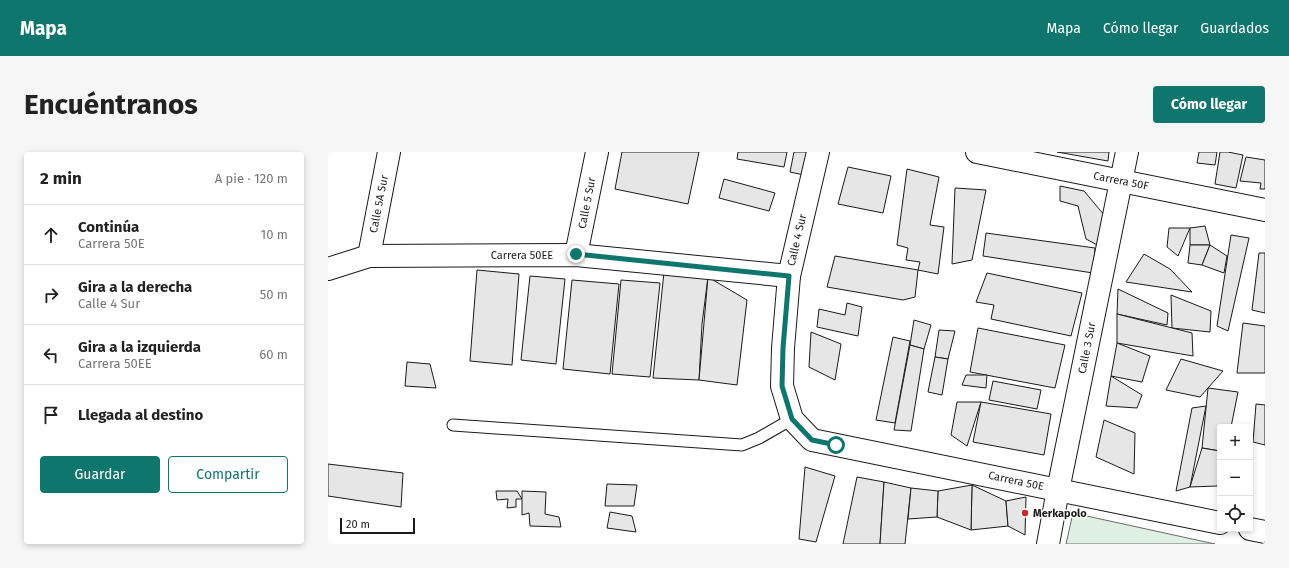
<!DOCTYPE html>
<html lang="es">
<meta charset="utf-8">
<style>
:root{--surface:#fff;--page:#f6f6f6;--text:#222;--muted:#767676;--line:#e0e0e0;--accent:#0f766e}
body{margin:0;font-family:"Fira Sans",sans-serif;background:var(--page);color:var(--text)}
.controls{position:absolute;right:12px;bottom:12px;display:grid;overflow:hidden;border-radius:4px;box-shadow:0 2px 6px #0003}
.controls button{width:36px;height:36px;display:grid;place-items:center;padding:0;border:0;border-bottom:1px solid var(--line);background:var(--surface);color:var(--text);font:20px sans-serif}
.scale{position:absolute;left:12px;bottom:10px;width:75px;box-sizing:border-box;padding-left:4px;border:2px solid #1a1a1a;border-top:0;font-size:11px;line-height:14px;white-space:nowrap;color:#1a1a1a;-webkit-text-stroke:3px #fff;paint-order:stroke}
.stop{position:absolute;width:12px;height:12px;margin:-9px;border:3px solid #0f766e;border-radius:50%;background:#fff}
.stop.end{background:#0f766e;border-color:#fff;box-shadow:0 1px 4px #0008}
.list{margin:0;padding:0;list-style:none}
h2{display:flex;justify-content:space-between;align-items:center;height:52px;margin:0;padding:0 16px;font-size:17px}
h2 small{font-size:13px;font-weight:400;color:var(--muted)}
.list li{display:grid;grid-template-columns:26px 1fr auto;gap:12px;align-items:center;box-sizing:border-box;height:60px;padding:0 16px;border-top:1px solid var(--line)}
.list b{display:block;font-size:15px;white-space:nowrap}
.list p{margin:0;font-size:13px;white-space:nowrap;color:var(--muted)}
.list em{font-size:13px;font-style:normal;color:var(--muted)}
.actions{display:flex;gap:8px;padding:12px 16px}
.actions a{flex:1;padding:9px 0;border:1px solid var(--accent);border-radius:4px;text-align:center;font-size:14px;color:var(--accent)}
.actions .main{background:var(--accent);color:#fff}
.icon{flex:none;width:22px;height:22px;fill:none;stroke:currentColor;stroke-width:2;stroke-linecap:round;stroke-linejoin:round}
.map{position:relative;flex:none;width:937px;height:392px;overflow:hidden;border-radius:4px}
header{display:flex;align-items:center;gap:24px;box-sizing:border-box;height:56px;padding:0 20px;background:var(--accent);color:#fff}
header strong{font-size:19px}
nav{display:flex;gap:22px;margin-inline-start:auto;font-size:14px}
.intro{display:flex;align-items:center;justify-content:space-between;box-sizing:border-box;height:96px;padding:0 24px}
h1{margin:0;font-size:28px}
.button{padding:10px 18px;border-radius:4px;background:var(--accent);color:#fff;font-size:14px;font-weight:700}
main{display:flex;gap:24px;padding:0 24px}
aside{flex:1;background:var(--surface);border-radius:4px;box-shadow:0 2px 6px #0003}
.map>svg:first-child{display:block}
.pitch{fill:#e0efe3;stroke:#6a6a6a}
.building{fill:#e6e6e6;stroke:#1a1a1a}
.lines{fill:none;stroke-linecap:round;stroke-linejoin:round}
.service-casing{stroke:#1a1a1a;stroke-width:13}
.minor-casing{stroke:#1a1a1a;stroke-width:24}
.service{stroke:#fff;stroke-width:11}
.minor{stroke:#fff;stroke-width:22}
.route{stroke:#0f766e;stroke-width:5}
.poi-dot{fill:#c62828;stroke:#fff;stroke-width:1.5}
.labels{text-anchor:middle;dominant-baseline:central;stroke-width:3;stroke-linejoin:round;paint-order:stroke}
.street-label{font-size:11px;fill:#1a1a1a;stroke:#fff}
.poi-label{font-size:11px;font-weight:bold;fill:#1a1a1a;stroke:#fff;text-anchor:start}
</style>
<header>
<strong>Mapa</strong>
<nav><a>Mapa</a><a>Cómo llegar</a><a>Guardados</a></nav>
</header>
<div class="intro"><h1>Encuéntranos</h1><a class="button">Cómo llegar</a></div>
<main>
<aside>
<h2>2 min<small>A pie · 120 m</small></h2>
<ul class="list">
<li><svg class="icon" aria-label="ahead" viewBox="0 0 24 24"><path d="M12 20V5M6 11l6-6 6 6"/></svg><div><b>Continúa</b><p>Carrera 50E</p></div><em>10 m</em></li>
<li><svg class="icon" aria-label="right" viewBox="0 0 24 24"><path d="M7 20v-9h11M14 6l5 5-5 5"/></svg><div><b>Gira a la derecha</b><p>Calle 4 Sur</p></div><em>50 m</em></li>
<li><svg class="icon" aria-label="left" viewBox="0 0 24 24"><path d="M17 20v-9H6M10 6l-5 5 5 5"/></svg><div><b>Gira a la izquierda</b><p>Carrera 50EE</p></div><em>60 m</em></li>
<li><svg class="icon" aria-label="arrive" viewBox="0 0 24 24"><path d="M6 21V4h12l-3 4 3 4H6"/></svg><div><b>Llegada al destino</b></div></li>
</ul>
<div class="actions"><a class="main">Guardar</a><a>Compartir</a></div>
</aside>
<div class="map">
<svg width="937" height="392" viewBox="0 0 937 392">
<rect width="100%" height="100%" fill="#fff"/>
<path class="pitch" d="M745,361L887,392H738Z"/>
<g class="building">
<path d="M294,0H371L360,52L287,37Z"/>
<path d="M410,0H459L456,15L409,7Z"/>
<path d="M466,0H481L476,23L462,20Z"/>
<path d="M729,0H781L780,9Z"/>
<path d="M871,0H889L887,13L869,11Z"/>
<path d="M892,0H900L915,3L908,36L887,32Z"/>
<path d="M918,5L937,8V37H932L933,31L912,29Z"/>
<path d="M520,15L563,24L555,61L510,52Z"/>
<path d="M579,17L611,25L602,73L616,75L610,122L590,118L592,110L578,108L580,96L569,93Z"/>
<path d="M396,27L447,41L441,59L391,46Z"/>
<path d="M732,34L756,39L777,64L773,95L758,87L750,54L732,49Z"/>
<path d="M627,36L658,38L644,108L624,112Z"/>
<path d="M877,74L882,93H862V76Z"/>
<path d="M841,76H862L850,104L839,95Z"/>
<path d="M658,81L767,96L765,121L655,104Z"/>
<path d="M903,83L921,86L900,179L889,174Z"/>
<path d="M862,93H882L874,113L860,111Z"/>
<path d="M882,93L899,104L896,121L874,113Z"/>
<path d="M931,101H937V161L924,158Z"/>
<path d="M816,102L842,117L864,140L798,130Z"/>
<path d="M507,104L590,118L587,145L575,148L499,135Z"/>
<path d="M149,118L191,122L184,213L142,209Z"/>
<path d="M336,120L380,125L374,172L371,228L325,226Z"/>
<path d="M659,121L754,141L743,184L663,167L666,153L648,150Z"/>
<path d="M202,124L237,127L228,212L193,208Z"/>
<path d="M380,125L419,148L409,233L371,228Z"/>
<path d="M244,128L291,132L282,222L235,217Z"/>
<path d="M293,128L332,131L322,225L284,222Z"/>
<path d="M790,137L840,161L839,173L789,162Z"/>
<path d="M843,143L883,159L882,180L844,176Z"/>
<path d="M519,151L534,155L530,184L489,175L491,157L517,163Z"/>
<path d="M789,162L864,181L865,204L789,191Z"/>
<path d="M586,168L603,173L596,197L582,193Z"/>
<path d="M915,171L937,174V221H909Z"/>
<path d="M650,176L737,193L727,236L642,220Z"/>
<path d="M611,178L627,179L620,207L607,205Z"/>
<path d="M483,180L513,192L507,228L481,215Z"/>
<path d="M565,185L582,189L567,271L548,268Z"/>
<path d="M789,191L822,204L814,230L783,224Z"/>
<path d="M582,193L596,197L583,279L566,278Z"/>
<path d="M607,205L620,207L614,243L600,240Z"/>
<path d="M853,207L895,219L872,245L838,238Z"/>
<path d="M79,210L102,212L108,236L77,234Z"/>
<path d="M638,223H659L658,236L634,233Z"/>
<path d="M783,224L814,243L809,256L778,254Z"/>
<path d="M665,229L713,238L709,257L661,248Z"/>
<path d="M880,236L910,240L903,275H892V299L874,296Z"/>
<path d="M629,250H653L639,294L623,283Z"/>
<path d="M653,250L723,262L716,303L645,290Z"/>
<path d="M928,252L937,253V293L925,290Z"/>
<path d="M878,254L862,335L848,339L864,256Z"/>
<path d="M776,268L807,281L806,322L768,305Z"/>
<path d="M874,296L892,299V322L889,334L862,335Z"/>
<path d="M0,312L75,321L73,355L0,344Z"/>
<path d="M477,315L507,324L488,390L471,387Z"/>
<path d="M529,325L556,330L552,392H515Z"/>
<path d="M556,330L583,336L577,392H552Z"/>
<path d="M279,332L309,333L306,354H277Z"/>
<path d="M644,333L678,349L680,374L643,378Z"/>
<path d="M644,333L643,378L609,365L610,339Z"/>
<path d="M583,336L610,339L609,365L580,367Z"/>
<path d="M168,339H189L194,347H188V355L179,356L180,347L169,348Z"/>
<path d="M194,339L218,340L217,362L231,365L233,375L202,374L201,361L194,363Z"/>
<path d="M698,345L697,383L680,374L678,349Z"/>
<path d="M282,360L304,364L308,380L279,376Z"/>
</g>
<g class="lines">
<defs>
<path id="service" d="M125,273L414,293L431,286L464,267"/>
<g id="minor">
<path d="M490,0L461,124L455,196L454,234L464,267L484,288L892,371"/>
<path d="M649,0L937,58"/>
<path d="M248,103L269,0"/>
<path d="M41,104L61,0"/>
<path d="M0,117L41,104L248,103L461,124"/>
<path d="M922,377L937,380"/>
<path d="M720,392L730,338L799,0"/>
</g>
</defs>
<use href="#service" class="service-casing"/>
<use href="#minor" class="minor-casing"/>
<use href="#service" class="service"/>
<use href="#minor" class="minor"/>
</g>
<g class="lines">
<path class="route" d="M248,102L461,124L455,196L454,234L464,267L484,288L508,293"/>
</g>
<circle class="poi-dot" cx="697" cy="361" r="4"/>
<g class="labels">
<g class="street-label">
<text transform="translate(793 29) rotate(11)">Carrera 50F</text>
<text transform="translate(259 51) rotate(-79)">Calle 5 Sur</text>
<text transform="translate(51 52) rotate(-79)">Calle 5A Sur</text>
<text transform="translate(469 88) rotate(-77)">Calle 4 Sur</text>
<text x="194" y="103">Carrera 50EE</text>
<text transform="translate(759 196) rotate(-79)">Calle 3 Sur</text>
<text transform="translate(688 329) rotate(12)">Carrera 50E</text>
</g>
<g class="poi-label">
<text x="705" y="361">Merkapolo</text>
</g>
</g>
</svg>
<div class="controls">
<button>+</button>
<button>−</button>
<button><svg class="icon" aria-label="locate" viewBox="0 0 24 24"><circle cx="12" cy="12" r="6"/><path d="M12 2v4M12 18v4M2 12h4M18 12h4"/></svg></button>
</div>
<div class="scale">20 m</div>
<div class="stop" style="left:508px;top:293px"></div>
<div class="stop end" style="left:248px;top:102px"></div>
</div>
</main>
